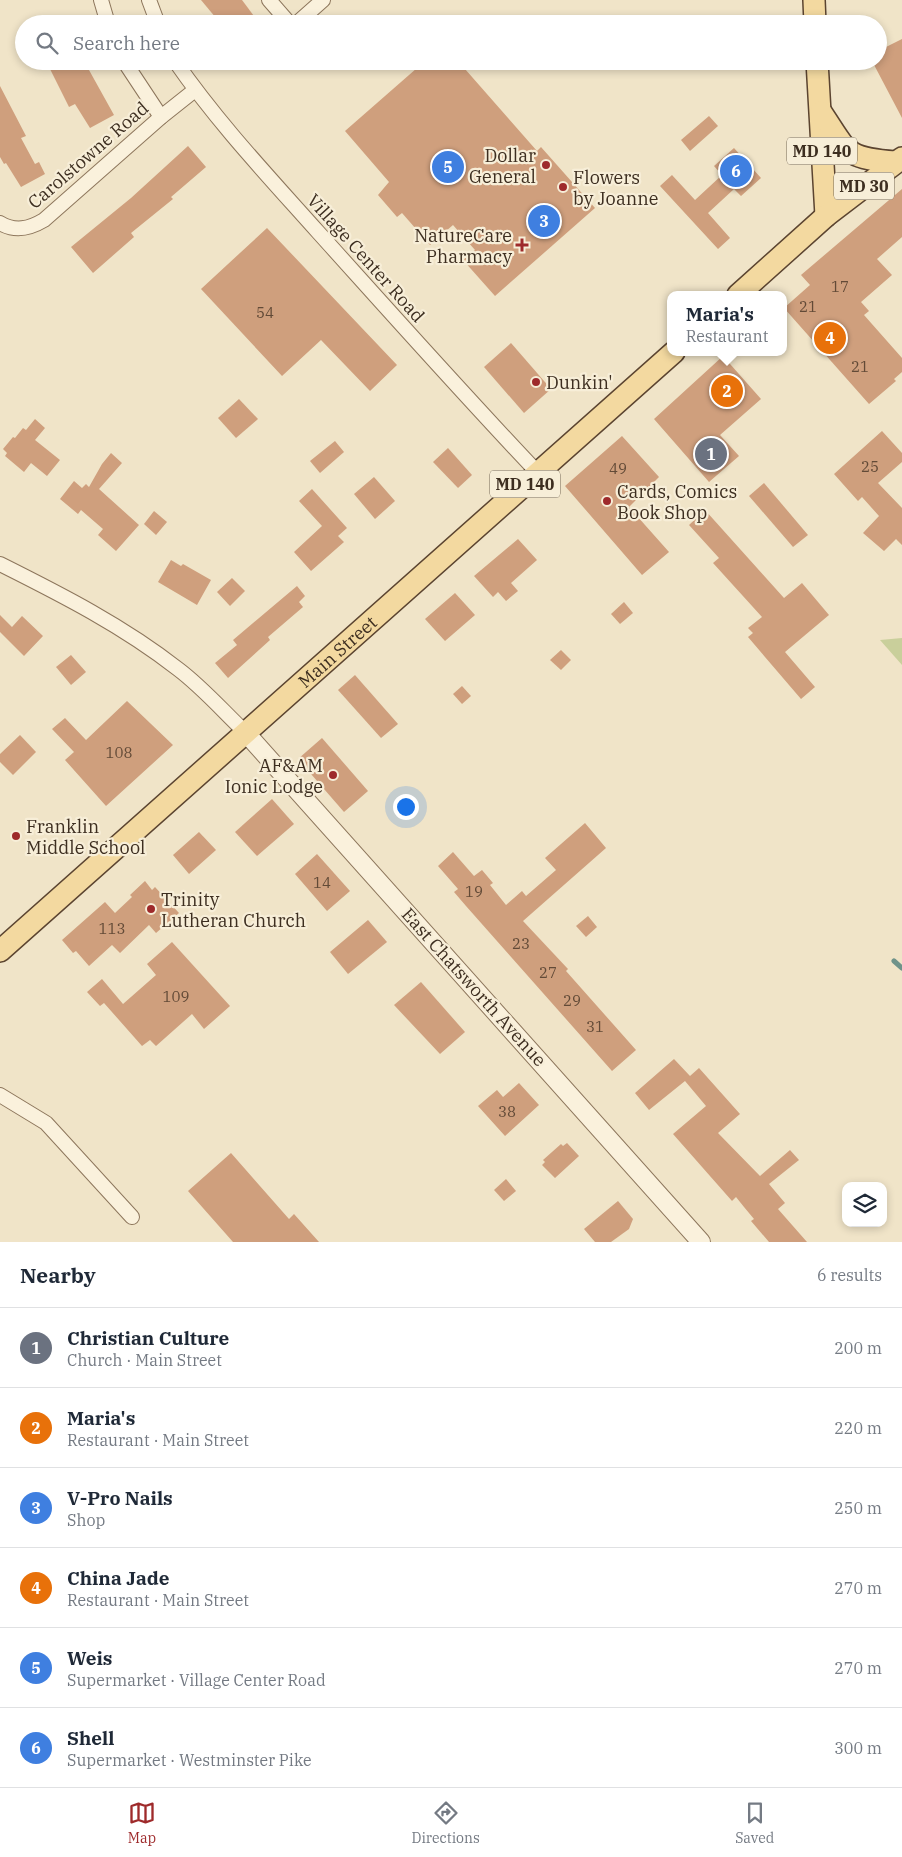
<!DOCTYPE html>
<meta charset="utf-8">
<style>
:root{--surface:#fff;--page:#f6f6f7;--text:#1f2937;--muted:#747a83;--line:#e0e1e3;--accent:#9e2a2b}
body{margin:0;font-family:"IBM Plex Serif",serif;background:var(--page);color:var(--text)}
.controls{position:absolute;right:15px;bottom:15px;display:grid;overflow:hidden;border-radius:10px;box-shadow:0 2px 8px #0003}
.controls button{width:45px;height:45px;display:grid;place-items:center;padding:0;border:0;border-bottom:1px solid var(--line);background:var(--surface);color:var(--text);font:25px sans-serif}
.you{position:absolute;left:405px;top:806px;width:18px;height:18px;margin:-12px;border:4px solid #fff;border-radius:50%;background:#1a73e8;box-shadow:0 0 0 8px #1a73e833}
.badge{display:grid;place-items:center;width:32px;height:32px;border-radius:50%;background:var(--accent);color:#fff;font-size:16px;font-weight:700}
.pin{position:absolute;translate:-50% -50%;border:2px solid #fff;box-shadow:0 1px 5px #0006}
.popup{position:absolute;left:667px;top:291px;width:120px;height:65px;box-sizing:border-box;display:grid;place-content:center;border-radius:10px;background:var(--surface);filter:drop-shadow(0 1px 4px #0005);font-size:16px;white-space:nowrap;color:var(--muted)}
.popup b{font-size:19px;color:var(--text)}
.popup::after{content:'';position:absolute;left:50%;top:100%;margin-left:-10px;border:10px solid transparent;border-top-color:var(--surface)}
.list{margin:0;padding:0;list-style:none}
h2{display:flex;justify-content:space-between;align-items:center;height:65px;margin:0;padding:0 20px;font-size:21px}
h2 small{font-size:16px;font-weight:400;color:var(--muted)}
.list li{display:grid;grid-template-columns:32px 1fr auto;gap:15px;align-items:center;box-sizing:border-box;height:80px;padding:0 20px;border-top:1px solid var(--line)}
.list b{display:block;font-size:19px;white-space:nowrap}
.list p{margin:0;font-size:16px;white-space:nowrap;color:var(--muted)}
.list em{font-size:16px;font-style:normal;color:var(--muted)}
.icon{flex:none;width:28px;height:28px;fill:none;stroke:currentColor;stroke-width:2;stroke-linecap:round;stroke-linejoin:round}
.map{position:relative;flex:none;width:902px;height:1242px;overflow:hidden}
.search{position:absolute;background:var(--surface);box-shadow:0 2px 8px #0003;left:15px;right:15px;top:15px;height:55px;display:flex;align-items:center;gap:12px;box-sizing:border-box;padding:0 18px;border-radius:28px;color:var(--muted);font-size:19px}
.sheet{height:545px;background:var(--surface)}
nav{display:flex;justify-content:space-around;align-items:center;box-sizing:border-box;height:70px;border-top:1px solid var(--line);background:var(--surface);font-size:14px;color:var(--muted)}
nav a{display:grid;justify-items:center;gap:2px}
nav .on{color:var(--accent)}
.map>svg:first-child{display:block}
.green{fill:#c9cf9b}
.lines{fill:none;stroke-linecap:round;stroke-linejoin:round}
.stream{stroke:#6f938a;stroke-width:5}
.building{fill:#cf9f7d}
.minor-casing{stroke:#8d765c;stroke-width:16}
.tertiary-casing{stroke:#8d765c;stroke-width:20}
.primary-casing{stroke:#5b4430;stroke-width:24}
.minor{stroke:#faf1dc;stroke-width:14}
.tertiary{stroke:#faf1dc;stroke-width:18}
.primary{stroke:#f3d9a0;stroke-width:21}
.poi-dot{fill:#9e2a2b;stroke:#f7eed8;stroke-width:2}
.labels{text-anchor:middle;dominant-baseline:central;stroke-width:4.5;stroke-linejoin:round;paint-order:stroke}
.number-label{font-size:15px;fill:#624a37}
.shield{fill:#f7eed8;stroke:#756857;stroke-width:1}
.shield-label{font-size:16px;font-weight:bold;fill:#3d2e20}
.street-label{font-size:18px;fill:#3d2e20;stroke:#f7eed8}
.poi-label{font-size:18px;fill:#3d2e20;stroke:#f7eed8;text-anchor:start}
</style>
<div class="map">
<svg width="902" height="1242" viewBox="0 0 902 1242">
<rect width="100%" height="100%" fill="#f0e4c8"/>
<path class="green" d="M902,638V665L880,640Z"/>
<g class="lines">
<path class="stream" d="M894,961L902,968"/>
</g>
<g class="building">
<path d="M201,0H242L260,24H221Z"/>
<path d="M902,39V118L872,61H878V51Z"/>
<path d="M46,61H84L114,115L90,128L75,104L69,107Z"/>
<path d="M425,61H458L537,151L541,147L595,208L495,296L463,260L475,250L453,225L430,245L402,213L397,217L378,195L389,182L345,131Z"/>
<path d="M0,86L26,136L21,138L35,164L39,162L45,174L21,187L6,163L4,164L0,157Z"/>
<path d="M709,116L718,126L690,151L681,140Z"/>
<path d="M188,146L206,167L171,197L173,199L131,233L134,237L93,273L71,247L131,198Z"/>
<path d="M734,148L761,178L741,196L734,189L708,213L730,238L718,249L660,186L672,175L695,200L722,175L714,166Z"/>
<path d="M902,189V237L877,259L892,275L861,302L869,311L864,315L902,358V372L894,379L896,381L869,404L784,308L810,285L801,275Z"/>
<path d="M267,228L397,365L370,391L321,340L282,376L201,289Z"/>
<path d="M511,343L551,389L524,413L484,367Z"/>
<path d="M723,356L761,399L720,435L739,456L709,482L654,419Z"/>
<path d="M239,399L258,419L236,438L218,418Z"/>
<path d="M35,419L45,428L35,440L60,460L47,476L31,463L24,472L5,456L7,453L3,449L13,437L15,438L23,428L26,430Z"/>
<path d="M882,431L902,453V462L878,483L902,508V545L896,539L884,551L863,533L879,516L862,497L858,501L834,474Z"/>
<path d="M622,436L659,477L629,507L669,552L642,575L565,486Z"/>
<path d="M335,441L344,452L320,473L310,461Z"/>
<path d="M448,448L472,475L458,488L433,462Z"/>
<path d="M111,453L122,463L99,489L139,525L116,551L98,535L103,529L81,510L78,514L60,499L74,481L82,488L86,484L89,487L102,464Z"/>
<path d="M374,477L395,501L375,519L354,494Z"/>
<path d="M764,483L808,535L793,547L749,496Z"/>
<path d="M312,489L347,528L338,536L344,542L311,571L294,552L322,526L299,501Z"/>
<path d="M705,510L784,598L802,583L829,615L785,652L815,687L801,699L748,637L753,633L748,628L762,617L713,563L719,558L689,525Z"/>
<path d="M154,511L167,522L156,535L144,524Z"/>
<path d="M518,539L537,560L511,583L518,591L506,601L498,592L493,597L474,576Z"/>
<path d="M171,560L181,566L183,564L211,580L197,605L158,582Z"/>
<path d="M232,578L245,591L230,606L217,592Z"/>
<path d="M297,586L305,596L299,602L303,607L268,637L270,640L228,678L215,663L237,645L233,640Z"/>
<path d="M455,593L475,615L445,641L425,619Z"/>
<path d="M624,602L633,613L620,624L611,614Z"/>
<path d="M0,615L12,627L22,616L43,636L24,656L0,632Z"/>
<path d="M561,650L571,660L561,670L550,660Z"/>
<path d="M71,655L86,672L71,685L56,667Z"/>
<path d="M355,675L398,724L381,738L338,690Z"/>
<path d="M462,686L471,696L462,704L453,694Z"/>
<path d="M127,701L173,745L106,806L65,760L74,752L52,729L65,718L86,740Z"/>
<path d="M20,735L36,752L13,775L0,762V754Z"/>
<path d="M322,738L368,791L344,812L298,759Z"/>
<path d="M272,799L294,824L257,856L235,832Z"/>
<path d="M585,823L606,848L523,921L568,969L566,971L636,1050L612,1071L466,906L454,892L458,889L438,866L453,852L474,876L482,870L493,883L490,885L506,905L522,891L526,896L556,870L545,858Z"/>
<path d="M199,832L216,850L189,874L173,855Z"/>
<path d="M317,854L350,891L327,911L295,874Z"/>
<path d="M145,881L152,890L155,887L179,913L156,933L149,925L120,953L112,945L89,966L76,951L73,953L62,940L105,902L115,913L132,897L130,895Z"/>
<path d="M588,916L597,927L586,937L576,926Z"/>
<path d="M368,920L387,942L348,974L330,952Z"/>
<path d="M172,942L230,1006L204,1029L192,1014L156,1046L150,1040L142,1046L104,1003L100,1006L87,992L102,979L123,1004L156,975L147,964Z"/>
<path d="M421,982L465,1032L440,1054L394,1005Z"/>
<path d="M674,1059L690,1076L699,1068L740,1114L718,1133L760,1176L790,1150L799,1160L769,1184L785,1203L778,1209L807,1242H769L751,1221L754,1219L744,1207L736,1197L732,1201L673,1134L706,1106L685,1081L649,1110L635,1093Z"/>
<path d="M519,1083L539,1105L505,1136L478,1106L497,1090L503,1097Z"/>
<path d="M567,1143L579,1156L555,1178L542,1165L545,1162L543,1160L561,1144L563,1146Z"/>
<path d="M231,1153L289,1219L294,1214L319,1242H233L188,1191Z"/>
<path d="M506,1179L516,1191L504,1201L494,1190Z"/>
<path d="M618,1201L633,1219L629,1229L611,1242H595L584,1229Z"/>
</g>
<g class="lines">
<defs>
<g id="minor">
<path d="M101,0L108,24"/>
<path d="M149,0L158,24"/>
<path d="M269,0L290,24"/>
<path d="M296,24L323,0"/>
<path d="M124,61L161,117"/>
<path d="M175,61C218,123 269,177 318,232C391,313 463,394 538,473"/>
<path d="M0,223C15,232 29,229 44,220L161,117L195,90"/>
<path d="M0,564C62,595 123,626 178,669C202,687 223,711 245,732"/>
<path d="M0,1095L46,1123L132,1217"/>
</g>
<path id="tertiary" d="M245,732L701,1242"/>
<g id="primary">
<path d="M814,0L815,24"/>
<path d="M817,61L826,216"/>
<path d="M821,112C848,152 844,158 895,162"/>
<path d="M738,295L826,216L902,158"/>
<path id="s1" d="M0,951L674,352"/>
</g>
</defs>
<use href="#minor" class="minor-casing"/>
<use href="#tertiary" class="tertiary-casing"/>
<use href="#primary" class="primary-casing"/>
<use href="#minor" class="minor"/>
<use href="#tertiary" class="tertiary"/>
<use href="#primary" class="primary"/>
</g>
<g class="poi-dot">
<circle cx="546" cy="165" r="5"/>
<circle cx="563" cy="187" r="5"/>
<path d="M519.5 237.5h5v5h5v5h-5v5h-5v-5h-5v-5h5z"/>
<circle cx="536" cy="382" r="5"/>
<circle cx="607" cy="501" r="5"/>
<circle cx="333" cy="775" r="5"/>
<circle cx="16" cy="836" r="5"/>
<circle cx="151" cy="909" r="5"/>
</g>
<g class="labels">
<g class="number-label">
<text x="840" y="286">17</text>
<text x="808" y="306">21</text>
<text x="265" y="312">54</text>
<text x="860" y="366">21</text>
<text x="870" y="466">25</text>
<text x="618" y="468">49</text>
<text x="119" y="752">108</text>
<text x="322" y="882">14</text>
<text x="474" y="891">19</text>
<text x="112" y="928">113</text>
<text x="521" y="943">23</text>
<text x="548" y="972">27</text>
<text x="176" y="996">109</text>
<text x="572" y="1000">29</text>
<text x="595" y="1026">31</text>
<text x="507" y="1111">38</text>
</g>
<g class="shield">
<rect x="787" y="137.5" width="70" height="27" rx="4"/>
<rect x="834" y="172.5" width="60" height="27" rx="4"/>
<rect x="490" y="470.5" width="70" height="27" rx="4"/>
</g>
<g class="shield-label">
<text x="822" y="151">MD 140</text>
<text x="864" y="186">MD 30</text>
<text x="525" y="484">MD 140</text>
</g>
<g class="street-label">
<text transform="translate(88 155) rotate(-41)">Carolstowne Road</text>
<text transform="translate(366 258) rotate(48)">Village Center Road</text>
<text stroke="none"><textPath href="#s1" startOffset="451">Main Street</textPath></text>
<text transform="translate(474 987) rotate(48)">East Chatsworth Avenue</text>
</g>
<g class="poi-label">
<text x="536" y="155" text-anchor="end">Dollar<tspan x="536" dy="21">General</tspan></text>
<text x="573" y="177">Flowers<tspan x="573" dy="21">by Joanne</tspan></text>
<text x="512" y="235" text-anchor="end">NatureCare<tspan x="512" dy="21">Pharmacy</tspan></text>
<text x="546" y="382">Dunkin'</text>
<text x="617" y="491">Cards, Comics<tspan x="617" dy="21">Book Shop</tspan></text>
<text x="323" y="765" text-anchor="end">AF&amp;AM<tspan x="323" dy="21">Ionic Lodge</tspan></text>
<text x="26" y="826">Franklin<tspan x="26" dy="21">Middle School</tspan></text>
<text x="161" y="899">Trinity<tspan x="161" dy="21">Lutheran Church</tspan></text>
</g>
</g>
</svg>
<div class="controls">
<button><svg class="icon" aria-label="layers" viewBox="0 0 24 24"><path d="M12 4l9 5-9 5-9-5zM3 14l9 5 9-5"/></svg></button>
</div>
<div class="you"></div>
<div class="pin badge" style="left:711px;top:454px;background:#6b7280">1</div>
<div class="pin badge" style="left:727px;top:391px;background:#e8710a">2</div>
<div class="popup"><b>Maria's</b>Restaurant</div>
<div class="pin badge" style="left:544px;top:221px;background:#3f7fe0">3</div>
<div class="pin badge" style="left:830px;top:338px;background:#e8710a">4</div>
<div class="pin badge" style="left:448px;top:167px;background:#3f7fe0">5</div>
<div class="pin badge" style="left:736px;top:171px;background:#3f7fe0">6</div>
<div class="search"><svg class="icon" aria-label="search" viewBox="0 0 24 24"><circle cx="10" cy="10" r="6"/><path d="M15 15l6 6"/></svg>Search here</div>
</div>
<section class="sheet">
<h2>Nearby<small>6 results</small></h2>
<ul class="list">
<li><span class="badge" style="background:#6b7280">1</span><div><b>Christian Culture</b><p>Church · Main Street</p></div><em>200 m</em></li>
<li><span class="badge" style="background:#e8710a">2</span><div><b>Maria's</b><p>Restaurant · Main Street</p></div><em>220 m</em></li>
<li><span class="badge" style="background:#3f7fe0">3</span><div><b>V-Pro Nails</b><p>Shop</p></div><em>250 m</em></li>
<li><span class="badge" style="background:#e8710a">4</span><div><b>China Jade</b><p>Restaurant · Main Street</p></div><em>270 m</em></li>
<li><span class="badge" style="background:#3f7fe0">5</span><div><b>Weis</b><p>Supermarket · Village Center Road</p></div><em>270 m</em></li>
<li><span class="badge" style="background:#3f7fe0">6</span><div><b>Shell</b><p>Supermarket · Westminster Pike</p></div><em>300 m</em></li>
</ul>
</section>
<nav>
<a class="on"><svg class="icon" aria-label="map" viewBox="0 0 24 24"><path d="M3 6l6-2 6 2 6-2v14l-6 2-6-2-6 2zM9 4v14M15 6v14"/></svg>Map</a>
<a><svg class="icon" aria-label="directions" viewBox="0 0 24 24"><path d="M12 3l9 9-9 9-9-9zM9 14v-3h6M13 9l2 2-2 2"/></svg>Directions</a>
<a><svg class="icon" aria-label="saved" viewBox="0 0 24 24"><path d="M7 4h10v16l-5-4-5 4z"/></svg>Saved</a>
</nav>
